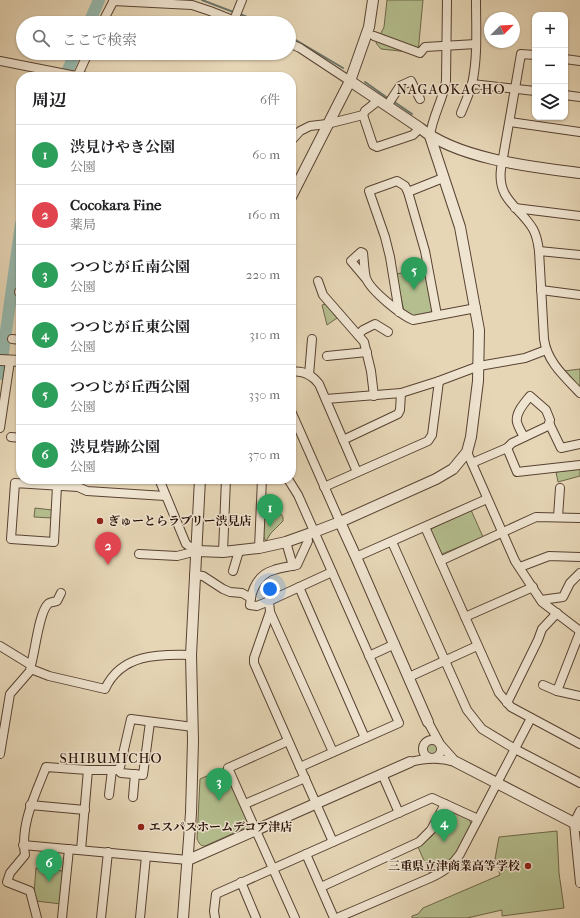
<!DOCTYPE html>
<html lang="ja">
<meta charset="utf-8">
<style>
:root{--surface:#fff;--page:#f6f6f6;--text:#202124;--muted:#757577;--line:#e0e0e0;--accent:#2563eb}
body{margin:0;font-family:"IM FELL French Canon","Noto Serif JP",serif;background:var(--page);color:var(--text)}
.controls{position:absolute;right:12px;top:12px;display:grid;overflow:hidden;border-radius:8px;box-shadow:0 1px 3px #0004}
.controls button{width:36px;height:36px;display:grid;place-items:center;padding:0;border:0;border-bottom:1px solid var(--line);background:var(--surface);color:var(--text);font:20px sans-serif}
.compass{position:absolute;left:484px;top:12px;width:36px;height:36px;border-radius:50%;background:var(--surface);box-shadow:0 1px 3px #0004;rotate:66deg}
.you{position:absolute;left:270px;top:589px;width:14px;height:14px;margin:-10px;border:3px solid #fff;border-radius:50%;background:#1a73e8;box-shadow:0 0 0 6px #1a73e833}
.badge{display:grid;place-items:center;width:26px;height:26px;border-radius:50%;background:var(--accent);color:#fff;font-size:13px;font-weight:700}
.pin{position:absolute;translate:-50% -33px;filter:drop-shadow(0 1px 2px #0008)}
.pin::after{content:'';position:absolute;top:21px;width:14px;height:12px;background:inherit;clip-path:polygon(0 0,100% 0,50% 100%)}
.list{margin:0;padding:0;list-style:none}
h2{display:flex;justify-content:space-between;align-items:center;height:52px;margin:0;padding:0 16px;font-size:17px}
h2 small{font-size:13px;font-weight:400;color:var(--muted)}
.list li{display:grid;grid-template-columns:26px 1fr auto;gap:12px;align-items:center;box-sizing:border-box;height:60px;padding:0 16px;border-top:1px solid var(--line)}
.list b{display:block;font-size:15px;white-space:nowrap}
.list p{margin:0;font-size:13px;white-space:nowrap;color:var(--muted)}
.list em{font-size:13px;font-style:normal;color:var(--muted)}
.icon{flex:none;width:22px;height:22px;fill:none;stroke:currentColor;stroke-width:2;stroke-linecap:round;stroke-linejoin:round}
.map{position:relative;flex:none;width:580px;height:918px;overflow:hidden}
.search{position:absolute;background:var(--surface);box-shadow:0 1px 3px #0004;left:16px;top:16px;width:280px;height:44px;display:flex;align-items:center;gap:10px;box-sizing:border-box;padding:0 14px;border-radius:22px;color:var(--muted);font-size:15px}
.panel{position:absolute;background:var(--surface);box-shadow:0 1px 3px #0004;left:16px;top:72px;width:280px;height:412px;border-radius:16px}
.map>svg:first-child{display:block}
.green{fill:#b4be8e;stroke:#6e674a}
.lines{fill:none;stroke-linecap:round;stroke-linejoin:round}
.stream{stroke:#6a756b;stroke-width:2}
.river{stroke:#96b9ae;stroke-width:12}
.minor-casing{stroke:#584232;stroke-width:10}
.tertiary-casing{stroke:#584232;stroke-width:12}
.minor{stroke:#efe4d0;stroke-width:8}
.tertiary{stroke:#efe4d0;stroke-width:10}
.poi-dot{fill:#8f2418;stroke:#efe4d0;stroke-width:1.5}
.labels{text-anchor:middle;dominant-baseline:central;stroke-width:3;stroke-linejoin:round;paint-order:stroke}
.poi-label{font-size:12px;font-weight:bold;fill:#291006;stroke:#efe4d0;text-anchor:start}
.quarter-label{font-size:14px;letter-spacing:1px;fill:#291006;stroke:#efe4d0}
</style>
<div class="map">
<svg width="580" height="918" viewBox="0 0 580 918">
<rect width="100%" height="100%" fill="#e6d6b6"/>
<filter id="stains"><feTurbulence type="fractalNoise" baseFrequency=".005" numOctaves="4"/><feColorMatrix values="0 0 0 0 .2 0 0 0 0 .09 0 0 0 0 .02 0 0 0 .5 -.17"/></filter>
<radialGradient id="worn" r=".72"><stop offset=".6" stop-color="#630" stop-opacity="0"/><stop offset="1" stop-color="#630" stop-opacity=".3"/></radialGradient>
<g class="green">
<path d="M387,0H423L418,53L381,49L376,43L384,27Z"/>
<path d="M425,269L433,310C429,315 419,315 413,317L404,310L403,307L396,274Z"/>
<path d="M326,304L337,318L327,325L322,305Z"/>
<path d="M580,369V388L564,371Z"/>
<path d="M580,469V476L558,482L556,472Z"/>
<path d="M35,508L52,510V518L34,517Z"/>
<path d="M471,510L483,537L442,554L439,552L430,531L431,529Z"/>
<path d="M264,514H281L283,517V521L271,533L266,541L263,536Z"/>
<circle cx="432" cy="749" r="5"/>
<path d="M225,768L249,822L245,828L205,846C200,846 199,843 197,839L200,779Z"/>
<path d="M447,810H448C457,813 472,816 471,827L456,855L446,865L430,874L418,847L432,836Z"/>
<path d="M557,831L559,873L564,908L502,916V910L467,918H412V916L418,914L423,908L500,875L495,859L499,837Z"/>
<path d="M36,868L63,871L61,904L36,901L34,893Z"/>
</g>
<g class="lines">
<g class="stream">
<path d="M202,0L236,13"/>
<path d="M240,14L261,23"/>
<path d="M289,36L343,68"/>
<path d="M365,82L389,99"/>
<path d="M393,101L412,114"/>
</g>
<g class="river">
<path d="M89,23L99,0"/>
<path d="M65,77L75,53"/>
<path d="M0,374L21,224"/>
</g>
<defs>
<g id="minor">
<path d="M113,1L192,5L210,11L240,23"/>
<path d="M234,20L242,0"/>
<path d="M102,23L114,0"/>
<path d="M374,36L420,53L425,47L476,44"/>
<path d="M289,43L300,48L350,81"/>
<path d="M535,55L521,54L501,169C497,200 520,207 533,229C537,236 538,243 539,251L544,339C547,362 565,377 580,393"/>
<path d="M565,59L580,61"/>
<path d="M0,61L71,75L87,77"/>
<path d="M77,77L88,53"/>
<path d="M472,84L535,91"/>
<path d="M565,95L580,97"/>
<path d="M387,106L400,86L411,81L420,99"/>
<path d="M461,113C465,103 469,94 472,84C478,57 476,28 476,0"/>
<path d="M363,115L373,145L377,147L413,135L420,128"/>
<path d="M510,122L580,132"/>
<path d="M430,136C432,117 443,100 446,81L447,0"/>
<path d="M291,141L300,131L310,126L327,124L363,115L365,111L379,100"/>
<path d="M408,192L425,251L437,315"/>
<path d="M515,208L580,216"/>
<path d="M539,251L580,255"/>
<path d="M367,280L351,261L361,252L363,253C364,261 364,270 366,278C370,290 401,315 413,320L476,308"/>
<path d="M318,281L323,295L364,342L371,371L374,396"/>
<path d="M541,290L580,295"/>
<path d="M19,292H21"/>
<path d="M399,312L390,257L385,237L369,191L397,181L405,186L408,192L443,178"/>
<path d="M358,335L363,330L375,324L388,332"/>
<path d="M12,339L21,340"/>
<path d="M327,356L367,352"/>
<path d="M291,372C303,370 312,375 319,384L357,472"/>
<path d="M309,375L312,339"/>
<path d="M326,399L401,393L439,381L479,366L525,358L546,350"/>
<path d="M291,411L340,522"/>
<path d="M0,428L10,361"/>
<path d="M11,437L21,438"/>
<path d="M524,437C522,433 518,427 517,422C515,413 525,402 530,396L546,410L550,420L549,423L561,448L580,444"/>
<path d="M343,440L398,414L400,410L401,393"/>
<path d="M507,448L517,472L580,465"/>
<path d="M467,452L515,561L542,602L580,631"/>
<path d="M472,463L507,448L512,443L550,425"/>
<path d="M159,479L186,544L197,551"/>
<path d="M288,479L298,495L399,723L300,767"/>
<path d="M57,486L54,542L11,539L15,483L78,487L87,491L165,496"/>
<path d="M324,487L428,441L432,435L439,381"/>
<path d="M558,517L560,488"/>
<path d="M425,527L499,693L511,707L580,744"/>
<path d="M286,542L293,566"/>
<path d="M392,542L467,710L482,729L515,749L580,783"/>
<path d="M259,548L262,479"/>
<path d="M223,552L226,479"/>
<path d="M139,554L177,556L197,551"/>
<path d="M356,557L487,499"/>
<path d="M440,561L536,517L580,518"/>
<path d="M520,567L549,556L580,557"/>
<path d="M233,571L239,551"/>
<path d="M332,572L269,601L270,612L333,752"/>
<path d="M194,575L203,576L223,589L230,592L242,593L251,598"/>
<path d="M299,587L365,738"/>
<path d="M541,600L563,597L570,583L580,573"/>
<path d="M269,601L257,606L250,605C251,590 258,574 274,570C281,567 289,567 297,565L308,541L307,534"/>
<path d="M270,612L254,658V663L333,842"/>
<path d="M465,617L533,587"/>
<path d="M580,632L557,691L580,696"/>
<path d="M0,646L31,665L30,671L10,694L0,754"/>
<path d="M369,656L395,644"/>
<path d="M31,665C35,652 39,612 48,604C50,602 54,602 57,601L61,593"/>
<path d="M31,669L49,676L105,689C121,654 158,654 191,655"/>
<path d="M409,677L477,646"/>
<path d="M543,685L557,691"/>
<path d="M507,703L538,640L542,629L557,613"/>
<path d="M428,722L440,744L456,762"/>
<circle cx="432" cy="749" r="9"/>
<path d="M288,741L228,768L295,918"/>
<path d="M410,762C425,758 440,757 455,762"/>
<path d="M118,770L121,773L143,775L150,722"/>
<path d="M382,774L399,813"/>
<path d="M109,795L112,770"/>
<path d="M133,797L135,774"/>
<path d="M245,804L305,778"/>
<path d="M30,805L85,810"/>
<path d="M580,811L574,823L580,883"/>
<path d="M23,845L188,860"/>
<path d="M81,850L88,770"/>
<path d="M306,854L334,918"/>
<path d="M241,882L256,918"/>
<path d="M321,887L419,842L431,830L445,804"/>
<path d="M37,918L30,891L7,882L10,873L25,855C20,825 35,795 46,767L88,770H118L120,767L131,719L193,727"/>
<path d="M62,918L69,849"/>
<path d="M101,918L108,852"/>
<path d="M140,918L146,856"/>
<path d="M215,918L214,911L216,894L432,798L478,819"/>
<path d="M337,918L430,878C443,872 452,866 460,854L531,718"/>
</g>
<g id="tertiary">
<path d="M350,81L420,128C458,159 532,167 580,173"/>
<path d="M291,197L350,81L369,27L373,0"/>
<path d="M0,360L21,361"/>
<path d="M340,522L356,557L428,722"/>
<path d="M197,551L223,552L259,548L286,542L314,532L340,522L436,479L453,469L467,452L471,437L478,381L479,330L460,227L430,136"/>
<path d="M456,762L580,826"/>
<path d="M188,860L410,762"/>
<path d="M183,918L191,813L193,741L191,655L200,479"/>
</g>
</defs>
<use href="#minor" class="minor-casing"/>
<use href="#tertiary" class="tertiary-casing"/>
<use href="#minor" class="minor"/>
<use href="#tertiary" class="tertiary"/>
</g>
<g class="poi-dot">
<circle cx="100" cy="521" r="4"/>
<circle cx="141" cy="827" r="4"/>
<circle cx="528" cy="866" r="4"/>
</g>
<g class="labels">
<g class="poi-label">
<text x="108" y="521">ぎゅーとらラブリー渋見店</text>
<text x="149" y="827">エスパスホームデコア津店</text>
<text x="520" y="866" text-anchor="end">三重県立津商業高等学校</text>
</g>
<g class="quarter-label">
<text x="451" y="89">NAGAOKACHO</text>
<text x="111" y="758">SHIBUMICHO</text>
</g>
</g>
<rect width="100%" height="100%" filter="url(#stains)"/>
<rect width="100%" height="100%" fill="url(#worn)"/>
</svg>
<div class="controls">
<button>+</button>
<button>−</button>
<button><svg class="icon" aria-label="layers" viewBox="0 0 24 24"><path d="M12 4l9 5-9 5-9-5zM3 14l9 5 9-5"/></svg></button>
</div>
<svg class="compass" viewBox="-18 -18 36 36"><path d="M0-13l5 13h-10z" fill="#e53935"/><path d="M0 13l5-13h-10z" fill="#757577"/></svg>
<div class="you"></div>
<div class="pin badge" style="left:270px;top:527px;background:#2e9e5b">1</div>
<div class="pin badge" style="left:108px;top:565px;background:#e0444e">2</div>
<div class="pin badge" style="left:219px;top:801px;background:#2e9e5b">3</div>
<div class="pin badge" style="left:444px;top:842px;background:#2e9e5b">4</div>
<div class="pin badge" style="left:414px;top:290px;background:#2e9e5b">5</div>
<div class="pin badge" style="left:49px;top:882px;background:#2e9e5b">6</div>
<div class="search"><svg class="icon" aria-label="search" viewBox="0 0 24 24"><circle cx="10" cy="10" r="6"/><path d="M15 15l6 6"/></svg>ここで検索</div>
<section class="panel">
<h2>周辺<small>6件</small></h2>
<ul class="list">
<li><span class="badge" style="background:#2e9e5b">1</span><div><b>渋見けやき公園</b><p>公園</p></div><em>60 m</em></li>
<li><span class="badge" style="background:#e0444e">2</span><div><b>Cocokara Fine</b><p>薬局</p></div><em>160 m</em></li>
<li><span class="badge" style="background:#2e9e5b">3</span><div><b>つつじが丘南公園</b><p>公園</p></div><em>220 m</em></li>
<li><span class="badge" style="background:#2e9e5b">4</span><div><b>つつじが丘東公園</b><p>公園</p></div><em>310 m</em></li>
<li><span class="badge" style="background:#2e9e5b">5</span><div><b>つつじが丘西公園</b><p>公園</p></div><em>330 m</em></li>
<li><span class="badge" style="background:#2e9e5b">6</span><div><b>渋見砦跡公園</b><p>公園</p></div><em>370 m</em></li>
</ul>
</section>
</div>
